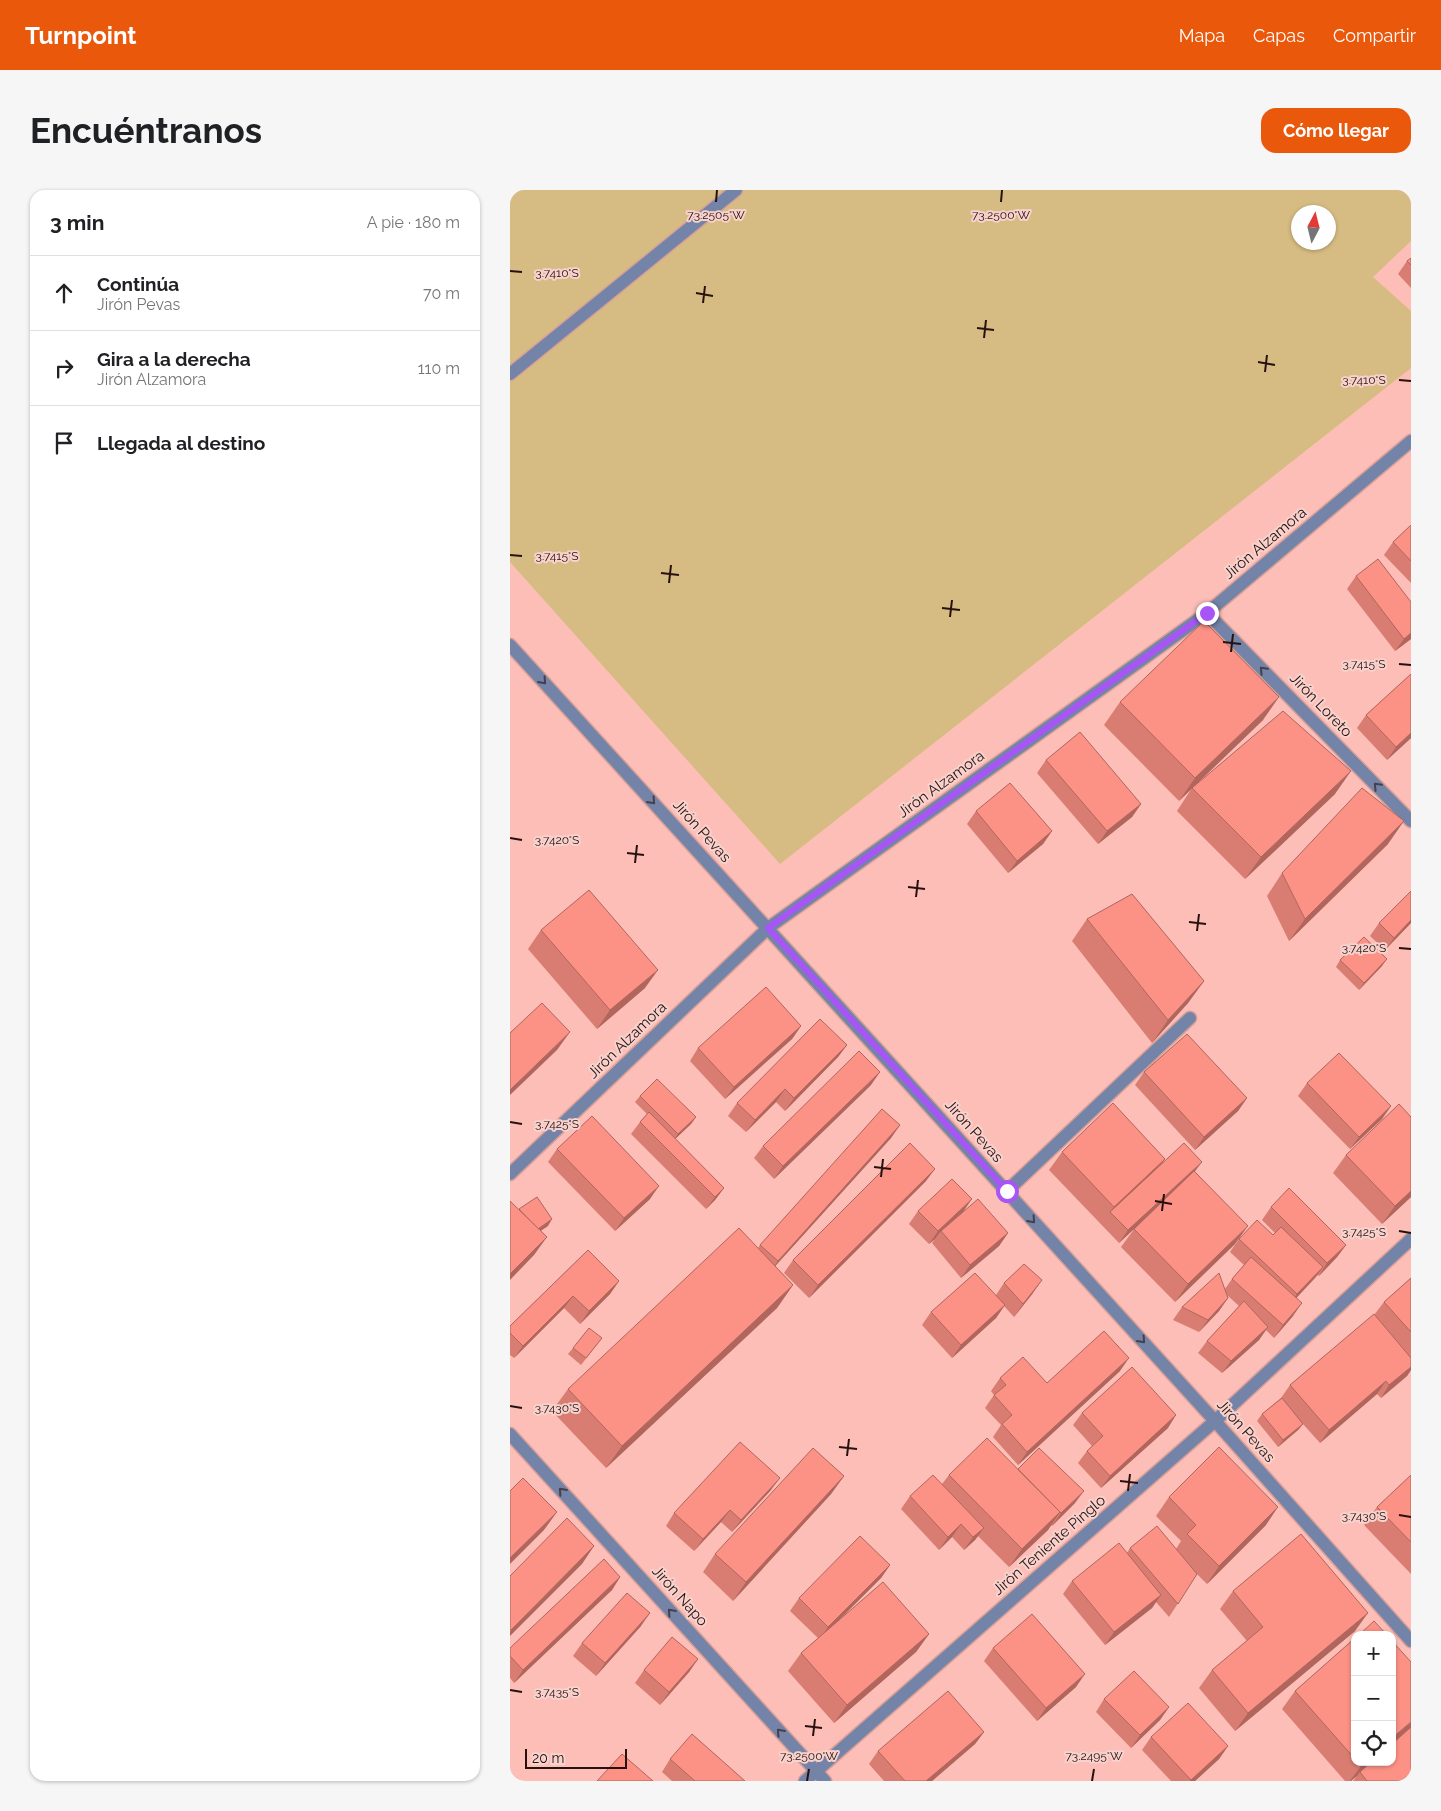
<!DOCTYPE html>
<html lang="es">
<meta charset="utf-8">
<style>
:root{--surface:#fff;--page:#f6f6f6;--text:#202124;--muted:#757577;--line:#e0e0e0;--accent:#ea580c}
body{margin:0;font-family:Raleway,sans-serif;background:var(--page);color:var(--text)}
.controls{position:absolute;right:15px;bottom:15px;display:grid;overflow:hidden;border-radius:10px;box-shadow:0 1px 4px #0004}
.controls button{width:45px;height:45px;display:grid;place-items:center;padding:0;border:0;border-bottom:1px solid var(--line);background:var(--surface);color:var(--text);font:25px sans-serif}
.compass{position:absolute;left:781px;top:15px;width:45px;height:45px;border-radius:50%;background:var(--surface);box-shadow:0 1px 4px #0004;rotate:7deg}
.scale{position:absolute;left:15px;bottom:12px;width:102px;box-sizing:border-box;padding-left:5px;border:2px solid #27110f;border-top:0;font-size:14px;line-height:18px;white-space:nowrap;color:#27110f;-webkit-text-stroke:4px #f8d2cd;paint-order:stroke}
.stop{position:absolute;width:15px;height:15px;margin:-11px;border:4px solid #a855f7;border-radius:50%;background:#fff}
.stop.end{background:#a855f7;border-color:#fff;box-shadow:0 1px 5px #0008}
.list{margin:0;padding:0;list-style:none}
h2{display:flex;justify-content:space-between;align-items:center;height:65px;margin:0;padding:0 20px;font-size:21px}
h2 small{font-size:16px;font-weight:400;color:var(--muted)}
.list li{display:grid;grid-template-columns:32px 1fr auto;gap:15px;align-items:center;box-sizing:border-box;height:75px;padding:0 20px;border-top:1px solid var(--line)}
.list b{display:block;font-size:19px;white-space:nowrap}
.list p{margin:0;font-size:16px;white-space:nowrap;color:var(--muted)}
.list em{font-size:16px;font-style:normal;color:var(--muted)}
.icon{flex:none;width:28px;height:28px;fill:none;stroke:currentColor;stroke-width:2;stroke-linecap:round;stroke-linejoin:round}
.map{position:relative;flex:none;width:901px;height:1591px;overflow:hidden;border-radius:15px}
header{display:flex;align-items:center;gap:30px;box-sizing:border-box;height:70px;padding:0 25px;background:var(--accent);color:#fff}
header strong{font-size:24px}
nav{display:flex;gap:28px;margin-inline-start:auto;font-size:18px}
.intro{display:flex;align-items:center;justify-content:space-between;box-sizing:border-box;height:120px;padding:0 30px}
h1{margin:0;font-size:35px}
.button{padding:12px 22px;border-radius:15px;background:var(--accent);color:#fff;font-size:18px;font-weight:700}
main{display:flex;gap:30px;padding:0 30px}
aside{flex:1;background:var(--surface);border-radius:15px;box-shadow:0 1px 4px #0004}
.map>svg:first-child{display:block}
.green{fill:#d6bc82;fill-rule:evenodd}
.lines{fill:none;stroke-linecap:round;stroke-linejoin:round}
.service-casing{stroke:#d69f98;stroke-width:15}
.minor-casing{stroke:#d69f98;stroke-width:15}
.tertiary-casing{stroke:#d69f98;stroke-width:15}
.service{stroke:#7483a8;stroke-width:12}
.minor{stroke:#7483a8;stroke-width:12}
.tertiary{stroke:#7483a8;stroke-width:12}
.wall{fill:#d97d72}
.shaded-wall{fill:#b0665d}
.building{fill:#fc9185;stroke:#b0665d}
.oneway{stroke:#463f4c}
.route{stroke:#a855f7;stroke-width:6}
.ticks{fill:none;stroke:#27110f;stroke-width:2}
.labels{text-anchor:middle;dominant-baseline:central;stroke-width:4;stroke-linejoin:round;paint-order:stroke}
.street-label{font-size:15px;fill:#27110f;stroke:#f8d2cd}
.ticks-label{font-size:12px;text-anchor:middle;fill:#27110f;stroke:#f8d2cd;stroke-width:4;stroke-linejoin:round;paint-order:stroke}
</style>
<header>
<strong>Turnpoint</strong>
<nav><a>Mapa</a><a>Capas</a><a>Compartir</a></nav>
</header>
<div class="intro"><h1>Encuéntranos</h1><a class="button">Cómo llegar</a></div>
<main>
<aside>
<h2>3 min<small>A pie · 180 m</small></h2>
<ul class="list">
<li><svg class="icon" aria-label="ahead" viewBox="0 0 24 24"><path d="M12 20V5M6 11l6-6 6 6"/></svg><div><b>Continúa</b><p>Jirón Pevas</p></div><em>70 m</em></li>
<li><svg class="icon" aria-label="right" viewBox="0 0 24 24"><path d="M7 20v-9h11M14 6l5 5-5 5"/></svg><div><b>Gira a la derecha</b><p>Jirón Alzamora</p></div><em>110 m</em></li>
<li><svg class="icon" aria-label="arrive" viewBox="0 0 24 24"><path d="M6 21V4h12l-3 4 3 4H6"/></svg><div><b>Llegada al destino</b></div></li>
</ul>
</aside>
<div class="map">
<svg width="901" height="1591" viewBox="0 0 901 1591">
<rect width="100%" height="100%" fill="#fcbeb6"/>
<path class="green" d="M0,0H901V51L863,87L901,121V178L270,674L0,372ZM788,22H818V52H788Z"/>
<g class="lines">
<defs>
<g id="service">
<path d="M0,184L226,0"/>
<path d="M497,1001L680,828"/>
</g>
<g id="minor">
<path d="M697,423L901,631"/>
<path d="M0,455L705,1231L901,1451"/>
<path d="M0,1244L315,1591"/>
<path d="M295,1591L705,1231L901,1049"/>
</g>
<path id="tertiary" d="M0,984L258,738L697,423L901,251"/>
</defs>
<use href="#service" class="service-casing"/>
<use href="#minor" class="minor-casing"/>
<use href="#tertiary" class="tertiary-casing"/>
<use href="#service" class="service"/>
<use href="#minor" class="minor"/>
<use href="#tertiary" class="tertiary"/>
</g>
<g class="wall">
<path d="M901,68V98L888,84L897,71Z"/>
<path d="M901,335V393L874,365L883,352Z"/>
<path d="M846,386L901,412V449L885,461L837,399Z"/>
<path d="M901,484V548L877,570L847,538L856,525Z"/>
<path d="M610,512L753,530L669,611L594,535Z"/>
<path d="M536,570L631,614L622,627L588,654L527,583Z"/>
<path d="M682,598L825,604L735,689L667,621Z"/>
<path d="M466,621L542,641L533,654L498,683L457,634Z"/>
<path d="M878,654L779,751L757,706L772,683Z"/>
<path d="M577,729L694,791L678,813L642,853L562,751Z"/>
<path d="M869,733H901L875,760L860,746Z"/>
<path d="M31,740L135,798L87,839L18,759Z"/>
<path d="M830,770L872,776L849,800L826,777Z"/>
<path d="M291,836L282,849L215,909L180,871L188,858Z"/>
<path d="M337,855L328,867L275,921L266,912L236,942L218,926L227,913Z"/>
<path d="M634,882L737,908L728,921L685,960L625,895Z"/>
<path d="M797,893L881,916L872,929L840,959L788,906Z"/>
<path d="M361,895L264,989L244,968L253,956Z"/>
<path d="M130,906L186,927L181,934L165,949L214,998L205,1010L196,1019L121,944L130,932L137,924L125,912Z"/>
<path d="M901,927V1007L872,1034L823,983L836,965Z"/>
<path d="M390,935L381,948L265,1076L283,1095L267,1118L96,1278L42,1221L58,1199L248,1058L250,1055Z"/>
<path d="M47,959L140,1009L105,1041L38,972Z"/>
<path d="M552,962L655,969L652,974L685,982L725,1054L665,1112L611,1057L625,1038L609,1053L539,980Z"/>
<path d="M416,991L299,1108L274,1083L283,1070Z"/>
<path d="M761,1017L836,1055L827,1067L809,1086L808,1085L804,1089L786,1108L783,1126L764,1148L756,1140L749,1150L712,1183L688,1163L697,1151L729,1116L717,1105L718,1108L709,1121L689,1142L663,1130L672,1117L715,1099L722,1089L734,1075L720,1062L729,1049L763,1045L765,1043L752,1030Z"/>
<path d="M408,1021H453L498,1043L489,1056L451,1088L422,1053L425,1049L419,1054L399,1034Z"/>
<path d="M78,1060L109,1091L100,1104L70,1134L54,1118L4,1168L0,1165V1136Z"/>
<path d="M901,1088V1180L897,1186L871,1208L867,1204L810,1253L793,1234L788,1240L768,1257L747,1231L752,1224L771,1208L780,1195L864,1125L874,1112Z"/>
<path d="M494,1093L523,1103L504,1127L494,1116L486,1128L442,1168L412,1135L421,1122L486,1105Z"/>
<path d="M92,1148L71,1175L58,1164L63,1158Z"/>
<path d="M610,1181L508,1275L483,1247L491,1235L475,1218L484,1205L481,1201L490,1188L537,1193Z"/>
<path d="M572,1223L658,1238L591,1298L568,1273L577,1261L582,1256L563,1235Z"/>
<path d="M508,1279L565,1313L542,1336L541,1335L538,1340L499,1377L468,1346L465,1350L454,1360L442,1347L429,1360L391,1319L400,1306L432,1294L439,1285Z"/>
<path d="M901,1285V1384L854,1335L867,1317Z"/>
<path d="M334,1286L321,1304L223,1411L193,1382L205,1364Z"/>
<path d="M261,1300L222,1342L211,1332L184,1361L156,1336L164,1323Z"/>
<path d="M659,1307L756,1335L697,1394L687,1384L659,1427L646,1412L642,1418L595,1455L553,1404L562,1391L617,1363L620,1358L666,1359L671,1351L646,1326Z"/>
<path d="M380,1375L371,1388L330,1429L419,1444L406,1462L324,1533L278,1481L291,1463L308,1448L280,1421L289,1408Z"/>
<path d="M110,1387L102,1400L4,1493L0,1488V1458Z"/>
<path d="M723,1401L845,1441L725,1541L689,1498L702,1480L737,1451L710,1419Z"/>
<path d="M131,1436L86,1486L63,1466L72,1453Z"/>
<path d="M845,1448V1572H882L901,1591H843L847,1586L841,1591H835L772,1519L785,1501Z"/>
<path d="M483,1458L566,1497L527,1531L474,1471Z"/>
<path d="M188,1469L179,1482L150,1515L125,1493L134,1480Z"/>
<path d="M594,1509L659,1517L650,1530L621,1558L586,1522Z"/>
<path d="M474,1542L465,1554L422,1591H374L359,1574L368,1561Z"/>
<path d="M641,1547L718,1556L709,1569L685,1591H661L632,1560Z"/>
<path d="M160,1569L235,1591H162L152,1582Z"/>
</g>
<g class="shaded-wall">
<path d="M901,443V449L885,461L894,449Z"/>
<path d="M769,507L753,530L669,611L685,588Z"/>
<path d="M901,543V548L877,570L886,557Z"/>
<path d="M841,581L825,604L735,689L751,667Z"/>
<path d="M631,614L622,627L588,654L597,641Z"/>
<path d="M894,631L878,654L779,751L795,729Z"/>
<path d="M542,641L533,654L498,683L507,671Z"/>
<path d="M901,730V733L875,760L884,748Z"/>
<path d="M877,769L872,776L849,800L854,793Z"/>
<path d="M148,780L135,798L87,839L100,820Z"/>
<path d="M694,791L678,813L642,853L658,830Z"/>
<path d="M291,836L282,849L215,909L224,897Z"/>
<path d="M60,842L47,860L0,905V900Z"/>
<path d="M337,855L328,867L275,921L284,908Z"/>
<path d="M370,882L361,895L264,989L273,976Z"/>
<path d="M275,899L266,912L236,942L245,930Z"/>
<path d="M737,908L728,921L685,960L694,947Z"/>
<path d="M881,916L872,929L840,959L849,947Z"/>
<path d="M186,927L181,934L163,951L168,944Z"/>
<path d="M390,935L381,948L259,1083L268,1071Z"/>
<path d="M655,969L643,987L600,1022L604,1017Z"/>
<path d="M692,972L683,984L609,1053L618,1040Z"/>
<path d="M425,979L416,991L299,1108L308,1095Z"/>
<path d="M149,996L140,1009L105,1041L114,1028Z"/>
<path d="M214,998L205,1010L196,1019L205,1007Z"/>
<path d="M901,1001V1007L872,1034L885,1016Z"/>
<path d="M462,1009L453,1022L431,1041L425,1049L419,1054L428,1041Z"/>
<path d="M42,1029L38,1036L19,1049L23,1042Z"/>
<path d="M738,1036L725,1054L665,1112L678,1094Z"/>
<path d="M498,1043L489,1056L451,1088L460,1075Z"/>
<path d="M37,1047L24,1065L0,1090V1084Z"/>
<path d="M836,1055L827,1067L809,1086L817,1073Z"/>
<path d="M813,1077L804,1089L778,1117L787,1104Z"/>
<path d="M532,1090L523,1103L504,1127L513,1114Z"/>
<path d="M109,1091L100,1104L70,1134L79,1121Z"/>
<path d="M283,1095L267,1118L96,1278L112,1256Z"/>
<path d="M63,1106L54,1118L4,1168L13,1156Z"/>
<path d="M718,1108L709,1121L689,1142L698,1130Z"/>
<path d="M792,1113L783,1126L764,1148L773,1135Z"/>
<path d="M495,1115L486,1128L442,1168L451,1155Z"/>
<path d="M758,1137L749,1150L712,1183L721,1171Z"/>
<path d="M619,1168L610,1181L508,1275L517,1262Z"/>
<path d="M901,1177V1180L897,1186L871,1208L879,1195Z"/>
<path d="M876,1191L867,1204L810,1253L819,1240Z"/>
<path d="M666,1225L658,1238L591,1298L600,1286Z"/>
<path d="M793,1234L788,1240L768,1257L773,1250Z"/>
<path d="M334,1286L321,1304L223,1411L236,1392Z"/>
<path d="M270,1288L261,1300L222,1342L231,1330Z"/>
<path d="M574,1301L565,1313L542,1336L551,1323Z"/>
<path d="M768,1317L756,1335L697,1394L709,1376Z"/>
<path d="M220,1320L211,1332L184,1361L193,1349Z"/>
<path d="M47,1322L34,1340L0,1374V1368Z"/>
<path d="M550,1322L538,1340L499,1377L512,1359Z"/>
<path d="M451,1334L442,1347L429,1360L438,1347Z"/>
<path d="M474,1338L465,1350L454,1360L463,1347Z"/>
<path d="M84,1356L72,1374L0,1446V1441L1,1440Z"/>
<path d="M380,1375L371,1388L309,1450L318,1437Z"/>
<path d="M110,1387L102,1400L4,1493L13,1480Z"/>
<path d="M651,1405L642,1418L595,1455L604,1442Z"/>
<path d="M140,1423L131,1436L86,1486L95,1473Z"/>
<path d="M858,1423L845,1441L725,1541L738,1523Z"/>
<path d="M419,1444L406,1462L324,1533L337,1515Z"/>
<path d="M188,1469L179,1482L150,1515L159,1502Z"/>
<path d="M575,1484L566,1497L527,1531L536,1518Z"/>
<path d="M659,1517L650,1530L621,1558L630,1545Z"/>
<path d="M901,1532V1539L882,1556V1548Z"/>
<path d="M474,1542L465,1554L422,1591H416Z"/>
<path d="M718,1556L709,1569L685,1591H680Z"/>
<path d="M855,1572H863L850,1582L847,1586L841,1591H840L851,1576Z"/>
</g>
<g class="building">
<path d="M901,68V75L897,71Z"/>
<path d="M901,335V371L883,352Z"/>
<path d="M868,369L901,412V443L894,449L846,386Z"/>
<path d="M694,431L769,507L685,588L610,512Z"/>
<path d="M901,484V543L886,557L856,525Z"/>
<path d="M773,521L841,581L751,667L682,598Z"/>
<path d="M570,542L631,614L597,641L536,570Z"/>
<path d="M500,593L542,641L507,671L466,621Z"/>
<path d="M852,598L894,631L795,729L772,683Z"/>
<path d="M79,700L148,780L100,820L31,740Z"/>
<path d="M901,701V730L884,748L869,733Z"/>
<path d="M622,704L694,791L658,830L577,729Z"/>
<path d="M854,747L877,769L854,793L830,770Z"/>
<path d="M256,797L291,836L224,897L188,858Z"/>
<path d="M32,813L60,842L0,900V843Z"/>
<path d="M310,829L337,855L284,908L275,899L245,930L227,913Z"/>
<path d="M677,844L737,908L694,947L634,882Z"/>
<path d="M349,861L370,882L273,976L253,956Z"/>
<path d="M829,863L881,916L849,947L797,893Z"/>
<path d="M147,889L186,927L168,944L130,906Z"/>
<path d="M603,913L655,969L604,1017L552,962Z"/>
<path d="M889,914L901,927V1001L885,1016L836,965Z"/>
<path d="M372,919L390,935L268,1071L250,1055Z"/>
<path d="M139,922L214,998L205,1007L130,932Z"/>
<path d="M82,926L149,996L114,1028L47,959Z"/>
<path d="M400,953L425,979L308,1095L283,1070Z"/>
<path d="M674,953L692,972L618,1040L600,1022Z"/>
<path d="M684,981L738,1036L678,1094L624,1039Z"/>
<path d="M442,989L462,1009L428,1041L408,1021Z"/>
<path d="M779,998L836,1055L817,1073L761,1017Z"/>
<path d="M27,1007L42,1029L28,1039L9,1019Z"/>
<path d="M468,1009L498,1043L460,1075L431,1041Z"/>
<path d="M0,1011L37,1047L0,1084Z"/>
<path d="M747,1030L763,1045L771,1037L813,1077L787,1104L729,1049Z"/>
<path d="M229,1038L283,1095L112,1256L58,1199Z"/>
<path d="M78,1060L109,1091L79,1121L63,1106L13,1156L0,1143V1136Z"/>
<path d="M741,1067L792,1113L773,1135L722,1089Z"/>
<path d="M514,1074L532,1090L513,1114L494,1093Z"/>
<path d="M465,1083L495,1115L451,1155L421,1122Z"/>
<path d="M709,1083L718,1108L698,1130L672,1117Z"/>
<path d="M901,1088V1142L874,1112Z"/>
<path d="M734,1111L758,1137L721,1171L697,1151Z"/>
<path d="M864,1124L901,1168V1177L879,1195L876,1191L819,1240L780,1195Z"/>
<path d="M79,1138L92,1148L76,1168L63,1158Z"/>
<path d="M594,1141L619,1168L517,1262L492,1234L502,1225L484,1205L496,1195L490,1188L513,1167L537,1193Z"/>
<path d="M622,1177L666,1225L600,1286L577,1261L593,1246L572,1223Z"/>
<path d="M772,1208L793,1234L773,1250L752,1224Z"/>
<path d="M477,1248L550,1322L512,1359L439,1285Z"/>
<path d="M230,1252L270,1288L231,1330L220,1320L193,1349L164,1323Z"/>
<path d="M709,1257L768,1317L709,1376L677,1344L686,1335L659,1307Z"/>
<path d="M303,1258L334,1286L236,1392L205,1364Z"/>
<path d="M529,1258L574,1301L551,1323L508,1279Z"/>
<path d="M423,1285L474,1338L463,1347L451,1334L438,1347L400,1306Z"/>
<path d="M901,1285V1352L867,1317Z"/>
<path d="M13,1288L47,1322L0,1368V1301Z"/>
<path d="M57,1328L84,1356L1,1440L0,1439V1386Z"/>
<path d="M647,1336L687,1384L668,1414L620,1358Z"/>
<path d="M791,1344L858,1423L738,1523L702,1480L753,1437L723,1401Z"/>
<path d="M350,1346L380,1375L318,1437L289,1408Z"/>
<path d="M609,1353L651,1405L604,1442L562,1391Z"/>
<path d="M94,1369L110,1387L13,1480L0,1466V1458Z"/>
<path d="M373,1392L419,1444L337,1515L291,1463Z"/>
<path d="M117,1403L140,1423L95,1473L72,1453Z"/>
<path d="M522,1424L575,1484L536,1518L483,1458Z"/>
<path d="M864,1431L877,1445H849Z"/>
<path d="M162,1447L188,1469L159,1502L134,1480Z"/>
<path d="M845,1448V1569L785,1501Z"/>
<path d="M882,1451L901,1472V1532L882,1548Z"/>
<path d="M624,1481L659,1517L630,1545L594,1509Z"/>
<path d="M438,1501L474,1542L416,1591H395L368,1561Z"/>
<path d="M678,1513L718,1556L681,1590L641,1547Z"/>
<path d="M901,1537V1591H857L850,1582L861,1572H882V1554Z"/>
<path d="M182,1544L235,1591H185L160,1569Z"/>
<path d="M112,1564L143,1591H87Z"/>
<path d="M848,1572H855L851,1576Z"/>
</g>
<defs><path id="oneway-chevron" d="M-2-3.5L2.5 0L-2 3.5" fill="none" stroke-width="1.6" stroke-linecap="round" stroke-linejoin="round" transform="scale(1.25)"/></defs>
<g class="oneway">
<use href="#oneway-chevron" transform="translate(753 480) rotate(-134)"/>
<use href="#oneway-chevron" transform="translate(33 491) rotate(48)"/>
<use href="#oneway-chevron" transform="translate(867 596) rotate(-134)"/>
<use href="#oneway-chevron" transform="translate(142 611) rotate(48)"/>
<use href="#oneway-chevron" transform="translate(522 1030) rotate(48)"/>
<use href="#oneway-chevron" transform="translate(632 1150) rotate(48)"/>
<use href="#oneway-chevron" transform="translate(52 1301) rotate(-132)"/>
<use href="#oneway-chevron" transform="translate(161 1422) rotate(-132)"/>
<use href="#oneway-chevron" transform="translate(270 1542) rotate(-132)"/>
</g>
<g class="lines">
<path class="route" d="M497,1001L258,738L697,423"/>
</g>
<path class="ticks" d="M206,12L207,0M491,12L492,0M0,81L12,82M186,103L203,106M193,113L195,96M467,138L484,140M474,148L476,130M748,172L765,175M755,182L757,165M889,190L901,191M0,365L12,366M151,383L169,385M159,393L161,375M432,418L450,420M440,427L442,410M713,452L731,454M721,462L723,444M889,474L901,475M0,648L12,650M117,663L134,665M125,673L127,655M398,697L415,699M406,707L408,690M679,732L696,734M687,741L689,724M889,758L901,759M0,932L12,934M364,977L381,979M371,987L373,969M645,1011L662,1014M652,1021L654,1004M889,1041L901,1043M0,1216L12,1218M329,1257L347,1259M337,1266L339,1249M610,1291L628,1293M618,1301L620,1284M889,1325L901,1327M0,1500L12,1502M295,1536L312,1538M303,1546L305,1529M297,1591L299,1579M582,1591L584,1579"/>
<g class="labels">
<g class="street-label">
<text transform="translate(755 353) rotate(-40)">Jirón Alzamora</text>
<text transform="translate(811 515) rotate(46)">Jirón Loreto</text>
<text transform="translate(431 594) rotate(-36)">Jirón Alzamora</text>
<text transform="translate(192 641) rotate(48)">Jirón Pevas</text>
<text transform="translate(117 850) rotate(-44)">Jirón Alzamora</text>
<text transform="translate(464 941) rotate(48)">Jirón Pevas</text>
<text transform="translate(736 1241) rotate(48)">Jirón Pevas</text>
<text transform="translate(539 1355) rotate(-41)">Jirón Teniente Pinglo</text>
<text transform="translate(170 1406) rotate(48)">Jirón Napo</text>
</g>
</g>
<g class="ticks-label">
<text x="206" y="29">73.2505°W</text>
<text x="491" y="29">73.2500°W</text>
<text x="47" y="87">3.7410°S</text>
<text x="854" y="194">3.7410°S</text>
<text x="47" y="370">3.7415°S</text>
<text x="854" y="478">3.7415°S</text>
<text x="47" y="654">3.7420°S</text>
<text x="854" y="762">3.7420°S</text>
<text x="47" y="938">3.7425°S</text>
<text x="854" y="1046">3.7425°S</text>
<text x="47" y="1222">3.7430°S</text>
<text x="854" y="1330">3.7430°S</text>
<text x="47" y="1506">3.7435°S</text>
<text x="299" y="1570">73.2500°W</text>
<text x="584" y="1570">73.2495°W</text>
</g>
</svg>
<div class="controls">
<button>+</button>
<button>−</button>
<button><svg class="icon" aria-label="locate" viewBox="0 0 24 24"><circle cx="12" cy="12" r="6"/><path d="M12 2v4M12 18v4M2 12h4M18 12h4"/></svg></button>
</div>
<svg class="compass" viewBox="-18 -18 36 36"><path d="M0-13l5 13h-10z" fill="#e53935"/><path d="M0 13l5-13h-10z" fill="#757577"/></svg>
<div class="scale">20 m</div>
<div class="stop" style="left:497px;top:1001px"></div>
<div class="stop end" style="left:697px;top:423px"></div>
</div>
</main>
